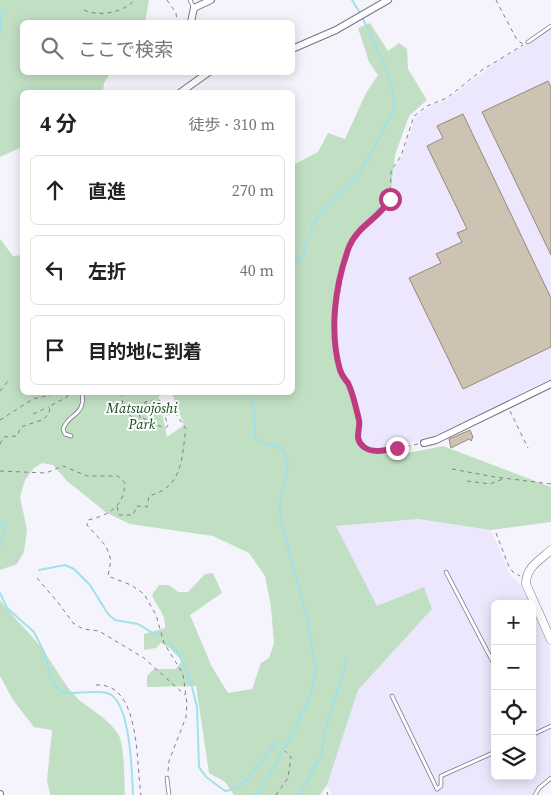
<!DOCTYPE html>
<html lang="ja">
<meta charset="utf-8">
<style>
:root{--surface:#fff;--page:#f2f2f2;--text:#222;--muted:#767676;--line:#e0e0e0}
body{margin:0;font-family:"Source Serif 4","Noto Sans JP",serif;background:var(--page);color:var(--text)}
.controls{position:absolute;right:15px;bottom:15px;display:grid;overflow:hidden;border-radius:8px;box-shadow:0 2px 12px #0003}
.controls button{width:45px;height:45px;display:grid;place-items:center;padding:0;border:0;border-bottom:1px solid var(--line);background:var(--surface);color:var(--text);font:25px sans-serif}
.stop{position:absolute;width:15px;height:15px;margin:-11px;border:4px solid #bf3b81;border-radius:50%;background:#fff}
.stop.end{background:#bf3b81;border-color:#fff;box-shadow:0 1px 5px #0008}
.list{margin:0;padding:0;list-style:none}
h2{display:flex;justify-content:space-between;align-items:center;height:65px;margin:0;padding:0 20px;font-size:21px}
h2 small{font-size:16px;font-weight:400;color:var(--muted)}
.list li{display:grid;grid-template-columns:32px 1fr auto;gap:15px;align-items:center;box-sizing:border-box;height:70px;margin:0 10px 10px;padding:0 10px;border:1px solid var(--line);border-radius:8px}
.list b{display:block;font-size:19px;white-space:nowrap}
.list em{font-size:16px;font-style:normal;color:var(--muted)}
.icon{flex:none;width:28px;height:28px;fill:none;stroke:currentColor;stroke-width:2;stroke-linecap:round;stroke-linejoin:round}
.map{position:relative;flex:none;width:551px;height:795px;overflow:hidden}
.search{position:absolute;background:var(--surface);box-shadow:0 2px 12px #0003;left:20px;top:20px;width:275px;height:55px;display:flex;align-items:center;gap:12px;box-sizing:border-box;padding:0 18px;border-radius:8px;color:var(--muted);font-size:19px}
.panel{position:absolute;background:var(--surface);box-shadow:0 2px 12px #0003;left:20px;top:90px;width:275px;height:305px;border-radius:8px}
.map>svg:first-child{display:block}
.industrial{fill:#ede7fd}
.green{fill:#c0dfc3}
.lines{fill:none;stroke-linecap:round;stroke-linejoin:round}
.stream{stroke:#a0e1ea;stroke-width:2}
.building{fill:#cec2b2;stroke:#948a7a}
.service-casing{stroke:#757485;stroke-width:4.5}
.minor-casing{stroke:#757485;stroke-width:8}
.tertiary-casing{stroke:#757485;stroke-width:9}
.path{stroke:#838289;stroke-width:1;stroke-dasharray:4 4;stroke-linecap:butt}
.service{stroke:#fff;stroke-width:3}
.minor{stroke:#fff;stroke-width:6}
.tertiary{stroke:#fff;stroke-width:8}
.route{stroke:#bf3b81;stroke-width:6}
.labels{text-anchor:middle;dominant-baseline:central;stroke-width:4;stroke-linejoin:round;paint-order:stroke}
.park-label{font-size:14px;font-style:italic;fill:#0d4a1c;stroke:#fff}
</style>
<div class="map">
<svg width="551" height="795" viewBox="0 0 551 795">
<rect width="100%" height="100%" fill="#f5f4fc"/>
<g class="industrial">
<path d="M551,29V382L435,438L380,449L369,446L358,436L361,422L350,385L345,379L336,352V326L343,270L353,241L390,202L394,169L402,156L416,116L432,105L445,101L495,63Z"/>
<path d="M418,519L491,530L509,573L521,585L530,604H495V776H532V609L550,647L551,774L537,786L533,795H332L327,785L358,690L432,609L424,587L377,607L336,526Z"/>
</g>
<g class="green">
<path d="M0,0H149L145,22H22V72L110,73L104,83L103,92H22V147L0,157Z"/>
<path d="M370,23L388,51L399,43L407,49L408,69L427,100L409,116L404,130L395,155L390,199L352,240L340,283L336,326V352L360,422L357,435L360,443L371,451L398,455L443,446L551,487V522L491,530L418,519L336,526L377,606L424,587L432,609L358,690L327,785L320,795H234L225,782L209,773L196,686L147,687V676L154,669H176L182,661L171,649L161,643L156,648L144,650V634L165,628C166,613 157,608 152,595L159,585H169L178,592H188L205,574L213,573L222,593L190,615L212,667L228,693L252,689L261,663L269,658L274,643L271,607L265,576L249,553L213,536L130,524L107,513L67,481L53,465L42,463L34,468L25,480L20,497L27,530L24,552L17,564L0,570V239L13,256L22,255V392L158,393L167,437L184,425L172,393L292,392L293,165L318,152L328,133L345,139L366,93L378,75L369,62L358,28Z"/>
<path d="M0,600C13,618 30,632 42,649C55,666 63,684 78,699C91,710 109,719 118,734C125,744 124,782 125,795H50L47,780L52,730L34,727L13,700L0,676Z"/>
</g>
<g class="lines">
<g class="stream">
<path d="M352,0L360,13"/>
<path d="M0,11V33"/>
<path d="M292,266L303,255L312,226L319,215L359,175L395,109L393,90L386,68L362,17"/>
<path d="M250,392L254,410L255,437L264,444L280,447C294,463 285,479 281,497C279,505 280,514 281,522L308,621L316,670L310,696L296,727L263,787L255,795"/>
<path d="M0,523L5,528L0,547"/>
<path d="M39,570L65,565L74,569L90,585L108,614L115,620L138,624L158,636"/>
<path d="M0,593L7,608L34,632L44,652L53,684L64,693C77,694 94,690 107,693C131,699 132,775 133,795"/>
<path d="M169,642L178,653L190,679L197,707L199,767L206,777L225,791C251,788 259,757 278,742"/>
<path d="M299,795L322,754L324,734L347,659"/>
</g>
</g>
<g class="building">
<path d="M548,81L551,87V255L482,112Z"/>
<path d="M463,114L551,298V347L463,389L409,278L441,263L436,254L462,242L457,233L467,229L427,146L443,138L437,126Z"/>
<path d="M470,430L473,437L471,441L469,439L451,448L449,439Z"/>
</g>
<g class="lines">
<defs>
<g id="service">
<path d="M190,0L194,8"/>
<path d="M528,42L551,26"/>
<path d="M71,436L65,434L63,429C69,412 86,417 82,392"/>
<path d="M446,572L495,666"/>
<path d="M392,696L437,789"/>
<path d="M532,735L551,726"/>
<path d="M167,778L169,795"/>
<path d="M437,789L441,786V776L495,752"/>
<path d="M535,795L539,788L551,778"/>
</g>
<g id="minor">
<path d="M191,22L194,8L211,0"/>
<path d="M292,49L336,30L388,0"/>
<path d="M181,92L209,72"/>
<path d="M424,443L436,440L551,384"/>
<path d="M0,794V795"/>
</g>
<path id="tertiary" d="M551,550C539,561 526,567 526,584L551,640"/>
</defs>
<use href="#service" class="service-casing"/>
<use href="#minor" class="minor-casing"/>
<use href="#tertiary" class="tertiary-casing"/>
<g class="path">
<path d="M167,0L176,13L177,22"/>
<path d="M496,0L517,40L523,44"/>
<path d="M84,10C98,17 124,13 134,0"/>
<path d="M0,391L8,381"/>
<path d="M122,392C121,409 127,415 141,422"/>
<path d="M158,392L160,402"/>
<path d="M152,400L160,403L168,425L166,428L141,420L139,414L145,402Z"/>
<path d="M145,402L150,409"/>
<path d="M141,410L143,418L147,420L156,414V410L152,408L149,414L153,416"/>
<path d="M510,411L528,448"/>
<path d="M33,414L49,407"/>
<path d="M0,420L33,399L63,392"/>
<path d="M0,444L4,437L17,436L21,427L42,420L49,414L50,406L67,397L69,392"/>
<path d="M418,444L385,451H372L360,443L357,435L360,422L349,386L341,373L335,346V324L344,264L355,236L379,214L390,199L391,171L401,156L414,116L427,106L447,98L482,70L523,45"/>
<path d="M452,469L495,477L551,484"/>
<path d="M0,471L46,473L63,466L87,476H118L125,483C124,506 110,515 88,520L87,525L106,546L111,560L108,576L131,585L144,594L156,615L164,643L183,674L187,704L186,717L169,761L168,772"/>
<path d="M467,481L490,484L503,479"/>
<path d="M117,507L119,515H133L137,506L147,507L149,496C184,486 181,459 186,429L176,414L164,415"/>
<path d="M496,533L509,567L513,572L520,576"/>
<path d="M37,578L60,605L73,623L83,629L99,631L144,658L185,695"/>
<path d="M96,685C141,682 136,764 141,795"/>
<path d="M327,792L328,795"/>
<path d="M276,795L288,778L291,757L285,751"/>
</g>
<use href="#service" class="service"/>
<use href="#minor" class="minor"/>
<use href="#tertiary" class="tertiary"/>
</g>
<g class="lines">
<path class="route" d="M390,199C380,218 357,226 349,247C335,285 329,331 340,370C342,376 345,379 348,383C353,393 356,408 359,420C361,429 353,439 364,447C373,454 387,450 397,448"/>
</g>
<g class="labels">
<g class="park-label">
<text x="142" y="408">Matsuojōshi<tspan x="142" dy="16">Park</tspan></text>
</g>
</g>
</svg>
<div class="controls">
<button>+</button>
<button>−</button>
<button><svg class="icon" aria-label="locate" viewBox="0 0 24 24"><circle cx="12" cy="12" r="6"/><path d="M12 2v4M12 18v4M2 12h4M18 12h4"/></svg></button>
<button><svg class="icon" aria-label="layers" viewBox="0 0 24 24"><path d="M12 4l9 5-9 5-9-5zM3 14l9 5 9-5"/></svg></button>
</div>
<div class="stop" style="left:390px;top:199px"></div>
<div class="stop end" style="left:397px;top:448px"></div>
<div class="search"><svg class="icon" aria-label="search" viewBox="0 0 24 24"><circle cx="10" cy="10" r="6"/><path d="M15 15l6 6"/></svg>ここで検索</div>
<section class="panel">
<h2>4 分<small>徒歩 · 310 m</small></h2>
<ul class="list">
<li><svg class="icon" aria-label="ahead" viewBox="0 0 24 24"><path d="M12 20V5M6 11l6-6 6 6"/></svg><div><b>直進</b></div><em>270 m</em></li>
<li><svg class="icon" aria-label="left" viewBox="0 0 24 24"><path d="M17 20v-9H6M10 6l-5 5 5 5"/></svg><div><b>左折</b></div><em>40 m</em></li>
<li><svg class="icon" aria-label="arrive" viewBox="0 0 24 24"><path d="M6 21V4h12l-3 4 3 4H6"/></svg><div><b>目的地に到着</b></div></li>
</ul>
</section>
</div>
